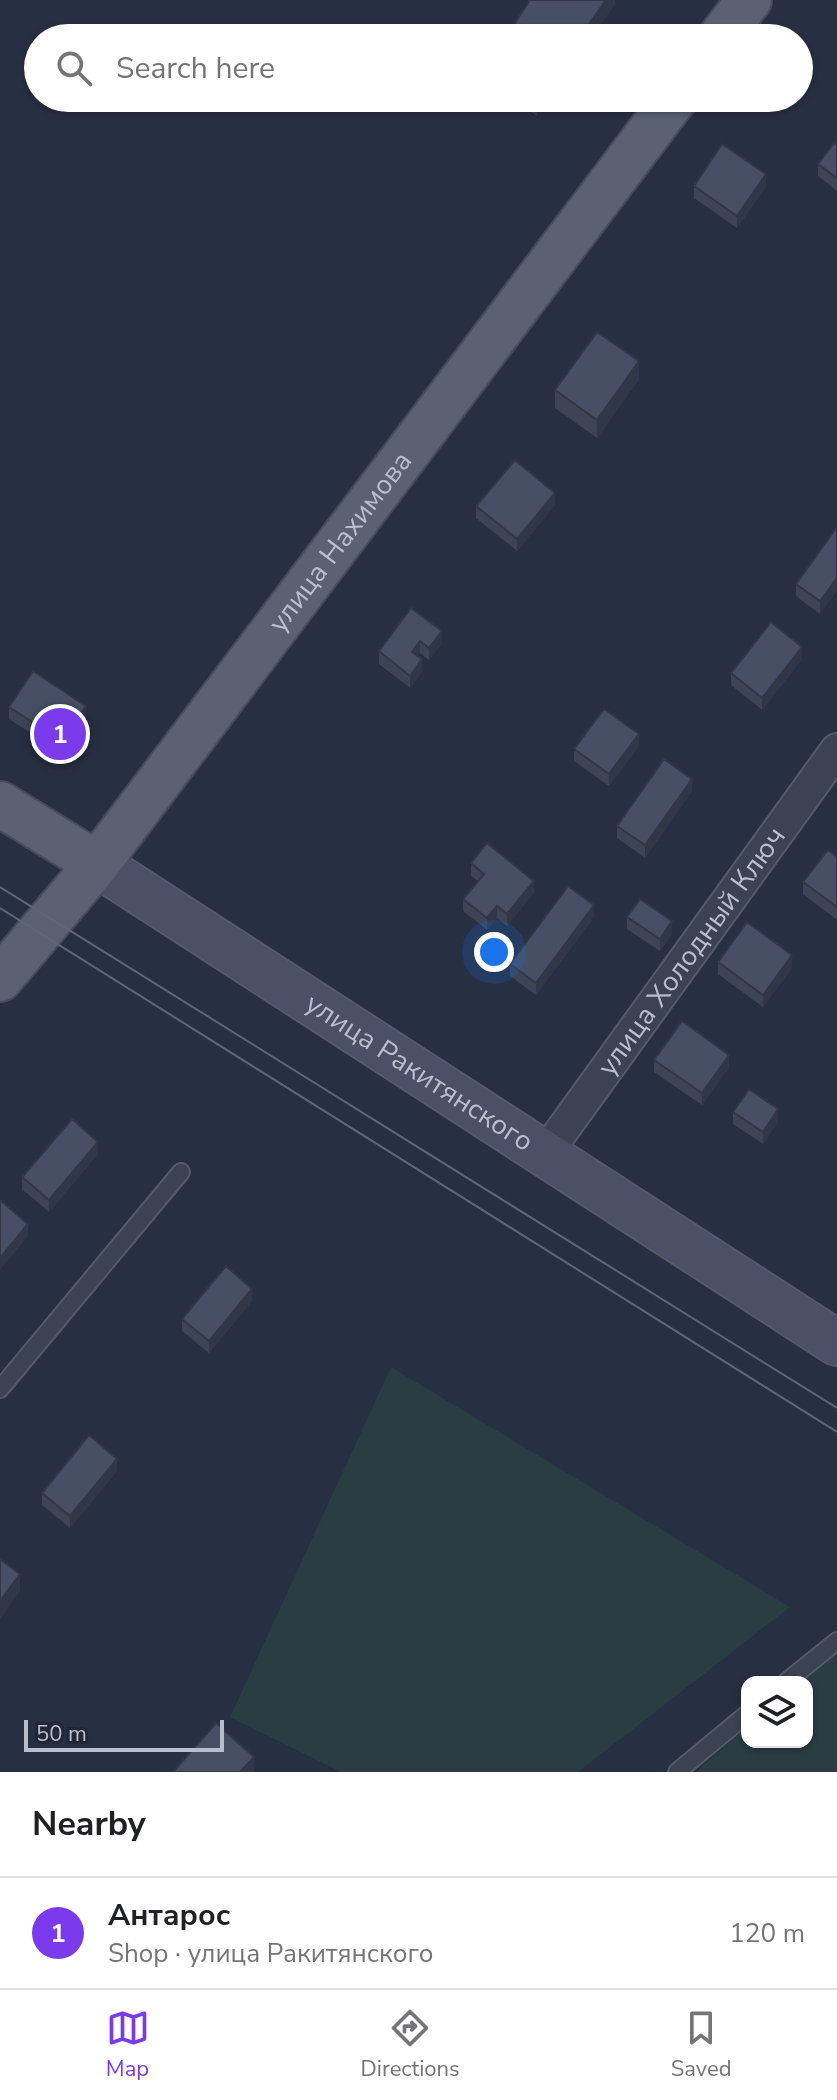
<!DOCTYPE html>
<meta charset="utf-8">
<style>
:root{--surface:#fff;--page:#f2f2f2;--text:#202124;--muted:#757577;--line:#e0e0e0;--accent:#7c3aed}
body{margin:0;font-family:"Nunito Sans",sans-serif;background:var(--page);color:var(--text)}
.controls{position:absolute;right:24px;bottom:24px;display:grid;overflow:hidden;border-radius:16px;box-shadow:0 2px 6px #0004}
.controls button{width:72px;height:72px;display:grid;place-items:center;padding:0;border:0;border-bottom:2px solid var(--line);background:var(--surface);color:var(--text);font:40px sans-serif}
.scale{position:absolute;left:24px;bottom:20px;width:200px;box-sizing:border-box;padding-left:8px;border:4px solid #b9becc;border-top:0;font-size:22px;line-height:28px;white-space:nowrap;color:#b9becc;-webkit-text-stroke:6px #202738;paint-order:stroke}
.you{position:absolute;left:494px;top:952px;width:28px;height:28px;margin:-20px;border:6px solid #fff;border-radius:50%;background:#1a73e8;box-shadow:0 0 0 12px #1a73e833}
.badge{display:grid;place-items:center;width:52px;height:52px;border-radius:50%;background:var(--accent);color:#fff;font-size:26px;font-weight:700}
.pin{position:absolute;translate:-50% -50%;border:4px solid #fff;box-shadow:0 2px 8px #0006}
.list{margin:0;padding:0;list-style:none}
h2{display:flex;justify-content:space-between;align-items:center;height:104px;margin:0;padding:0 32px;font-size:34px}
h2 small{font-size:26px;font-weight:400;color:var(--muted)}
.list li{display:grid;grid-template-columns:52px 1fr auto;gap:24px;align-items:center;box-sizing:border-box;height:112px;padding:0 32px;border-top:2px solid var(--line)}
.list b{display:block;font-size:30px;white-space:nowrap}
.list p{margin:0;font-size:26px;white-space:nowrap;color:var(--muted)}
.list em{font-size:26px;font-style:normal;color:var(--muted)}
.icon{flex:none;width:44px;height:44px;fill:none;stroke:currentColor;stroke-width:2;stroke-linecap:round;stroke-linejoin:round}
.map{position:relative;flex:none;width:837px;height:1772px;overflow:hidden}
.search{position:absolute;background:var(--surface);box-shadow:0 2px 6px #0004;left:24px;right:24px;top:24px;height:88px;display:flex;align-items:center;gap:20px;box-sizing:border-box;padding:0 28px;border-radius:44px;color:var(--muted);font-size:30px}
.sheet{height:216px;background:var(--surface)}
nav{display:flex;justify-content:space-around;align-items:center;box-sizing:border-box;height:112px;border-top:2px solid var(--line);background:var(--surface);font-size:22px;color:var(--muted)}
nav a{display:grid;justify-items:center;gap:4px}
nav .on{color:var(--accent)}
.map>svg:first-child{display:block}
.green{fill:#293d43}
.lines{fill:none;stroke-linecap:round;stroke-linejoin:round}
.lane-casing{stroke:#545a69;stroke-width:20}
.street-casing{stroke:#545a69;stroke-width:36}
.secondary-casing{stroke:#545a69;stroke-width:48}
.primary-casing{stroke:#454b5b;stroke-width:48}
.lane{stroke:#3b4252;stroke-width:16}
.street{stroke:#3b4252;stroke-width:32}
.secondary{stroke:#4a5065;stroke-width:44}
.primary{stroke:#5a6172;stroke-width:44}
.tram{stroke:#5e6679;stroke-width:2}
.wall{fill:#3c4456}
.shaded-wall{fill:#313746}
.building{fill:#464f64;stroke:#313746;stroke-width:2}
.labels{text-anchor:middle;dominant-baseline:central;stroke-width:8;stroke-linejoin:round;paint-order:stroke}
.street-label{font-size:28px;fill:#b9becc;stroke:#202738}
</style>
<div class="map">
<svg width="837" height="1772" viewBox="0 0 837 1772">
<rect width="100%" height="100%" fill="#272f42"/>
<g class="green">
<path d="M391,1367L790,1607L578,1772H341L230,1717Z"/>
<path d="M837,1651V1772H696L747,1727V1742H807V1682H797Z"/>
</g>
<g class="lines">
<defs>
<g id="lane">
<path d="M0,1389L181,1172"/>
<path d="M786,1682L837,1641"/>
<path d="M677,1772L747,1714"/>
</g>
<g id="street">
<path id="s1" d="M545,1154L837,750"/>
</g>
<g id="secondary">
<path id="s2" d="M97,864L837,1343"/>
</g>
<g id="primary">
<path d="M720,38L749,0"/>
<path d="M0,804L97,864"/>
<path id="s3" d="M0,979L97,864L675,98"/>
</g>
</defs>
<use href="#lane" class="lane-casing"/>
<use href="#street" class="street-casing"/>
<use href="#secondary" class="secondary-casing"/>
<use href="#primary" class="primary-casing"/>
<use href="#lane" class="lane"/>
<use href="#street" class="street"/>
<use href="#secondary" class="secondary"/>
<use href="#primary" class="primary"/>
<g class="tram">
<path d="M0,887L837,1408"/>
<path d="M0,908L837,1432"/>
</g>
</g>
<g class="wall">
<path d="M511,98H549L537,116Z"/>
<path d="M837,145V191L818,176V164Z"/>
<path d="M694,186H766L737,228L694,198Z"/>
<path d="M639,379L597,438L555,408V390Z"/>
<path d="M555,505L517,551L476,518V506Z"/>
<path d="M837,527L820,614L796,596V584Z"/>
<path d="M411,608L442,643L429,660L420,653L418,656L422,672L410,688L379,664V651Z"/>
<path d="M802,659L762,710L731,685V673Z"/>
<path d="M9,707L86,718L63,754L9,719Z"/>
<path d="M639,746L609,786L574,761V749Z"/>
<path d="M692,791L645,858L617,838V826Z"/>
<path d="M837,857V920L803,894V882Z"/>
<path d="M471,863L534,893L507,926L497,918L487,930L463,911V899L478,881L471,876Z"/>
<path d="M594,917L536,995L510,976V964Z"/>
<path d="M627,917L672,934L660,951L627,929Z"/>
<path d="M718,962L792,968L763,1007L718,974Z"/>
<path d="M654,1060L729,1067L702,1105L654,1072Z"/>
<path d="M733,1112L778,1122L763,1144L733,1124Z"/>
<path d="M98,1154L49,1212L22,1189V1177Z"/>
<path d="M252,1301L209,1353L182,1331V1319Z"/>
<path d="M117,1471L70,1528L42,1505V1493Z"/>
</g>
<g class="shaded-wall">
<path d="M606,0H615V5L591,38H579Z"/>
<path d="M537,98H549L537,116Z"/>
<path d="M766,174V186L737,228V216Z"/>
<path d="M639,361V379L597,438V420Z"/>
<path d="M555,493V505L517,551V539Z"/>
<path d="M837,578V591L820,614V601Z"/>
<path d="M442,631V643L429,660V648Z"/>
<path d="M420,641V653L412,664V652Z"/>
<path d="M802,647V659L762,710V698Z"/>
<path d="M422,659V672L410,688V676Z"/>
<path d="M86,706V718L63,754V742Z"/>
<path d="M639,734V746L609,786V774Z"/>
<path d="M692,779V791L645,858V845Z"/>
<path d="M534,881V893L507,926V914Z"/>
<path d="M594,905V917L536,995V983Z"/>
<path d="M497,906V918L487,930V918Z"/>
<path d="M672,921V934L660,951V939Z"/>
<path d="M792,955V968L763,1007V995Z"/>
<path d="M729,1055V1067L702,1105V1093Z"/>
<path d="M778,1109V1122L763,1144V1132Z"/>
<path d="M98,1142V1154L49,1212V1200Z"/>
<path d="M28,1224V1236L0,1270V1258Z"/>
<path d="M252,1289V1301L209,1353V1341Z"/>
<path d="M117,1459V1471L70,1528V1516Z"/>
<path d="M20,1574V1591L0,1619V1601Z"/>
<path d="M254,1757V1772H240Z"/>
</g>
<g class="building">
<path d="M530,0H606L579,38H505Z"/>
<path d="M745,28L758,38H737Z"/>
<path d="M834,143L837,145V178L818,164Z"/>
<path d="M722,144L766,174L737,216L694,186Z"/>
<path d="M597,332L639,361L597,420L555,390Z"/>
<path d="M515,460L555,493L517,539L476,506Z"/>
<path d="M837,527V578L820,601L796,584Z"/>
<path d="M411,608L442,631L429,648L420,641L412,652L422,659L410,676L379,651Z"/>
<path d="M771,622L802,647L762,698L731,673Z"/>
<path d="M33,671L86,706L63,742L9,707Z"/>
<path d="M604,709L639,734L609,774L574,749Z"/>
<path d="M664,759L692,779L645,845L617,826Z"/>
<path d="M487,843L534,881L507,914L497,906L487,918L463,899L484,874L471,863Z"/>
<path d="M828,850L837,857V907L803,882Z"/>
<path d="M568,886L594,905L536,983L510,964Z"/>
<path d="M640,899L672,921L660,939L627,917Z"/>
<path d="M747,922L792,955L763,995L718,962Z"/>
<path d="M682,1021L729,1055L702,1093L654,1060Z"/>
<path d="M749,1089L778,1109L763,1132L733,1112Z"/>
<path d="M72,1119L98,1142L49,1200L22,1177Z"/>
<path d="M0,1200L28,1224L0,1258Z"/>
<path d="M226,1266L252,1289L209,1341L182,1319Z"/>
<path d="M89,1435L117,1459L70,1516L42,1493Z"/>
<path d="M0,1559L20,1574L0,1601Z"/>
<path d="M216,1723L254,1757L240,1772H173Z"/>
</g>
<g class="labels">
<g class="street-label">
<text stroke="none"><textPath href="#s3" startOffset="554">улица Нахимова</textPath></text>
<text stroke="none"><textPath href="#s1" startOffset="250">улица Холодный Ключ</textPath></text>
<text stroke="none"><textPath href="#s2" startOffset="384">улица Ракитянского</textPath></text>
</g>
</g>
</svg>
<div class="controls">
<button><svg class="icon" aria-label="layers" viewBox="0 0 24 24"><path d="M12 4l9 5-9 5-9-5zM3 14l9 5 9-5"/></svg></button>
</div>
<div class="scale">50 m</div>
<div class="you"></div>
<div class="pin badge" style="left:60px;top:734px">1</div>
<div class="search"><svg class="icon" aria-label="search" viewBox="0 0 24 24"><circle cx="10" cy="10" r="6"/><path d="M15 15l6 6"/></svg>Search here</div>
</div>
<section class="sheet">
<h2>Nearby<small></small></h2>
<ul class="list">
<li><span class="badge">1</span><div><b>Антарос</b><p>Shop · улица Ракитянского</p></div><em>120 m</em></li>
</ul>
</section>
<nav>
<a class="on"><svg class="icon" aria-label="map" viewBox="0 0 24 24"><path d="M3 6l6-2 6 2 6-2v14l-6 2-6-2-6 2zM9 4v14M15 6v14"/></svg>Map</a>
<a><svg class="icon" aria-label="directions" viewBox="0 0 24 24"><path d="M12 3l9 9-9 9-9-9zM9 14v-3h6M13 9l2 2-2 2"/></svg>Directions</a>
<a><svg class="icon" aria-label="saved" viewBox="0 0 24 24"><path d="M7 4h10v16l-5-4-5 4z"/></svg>Saved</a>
</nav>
